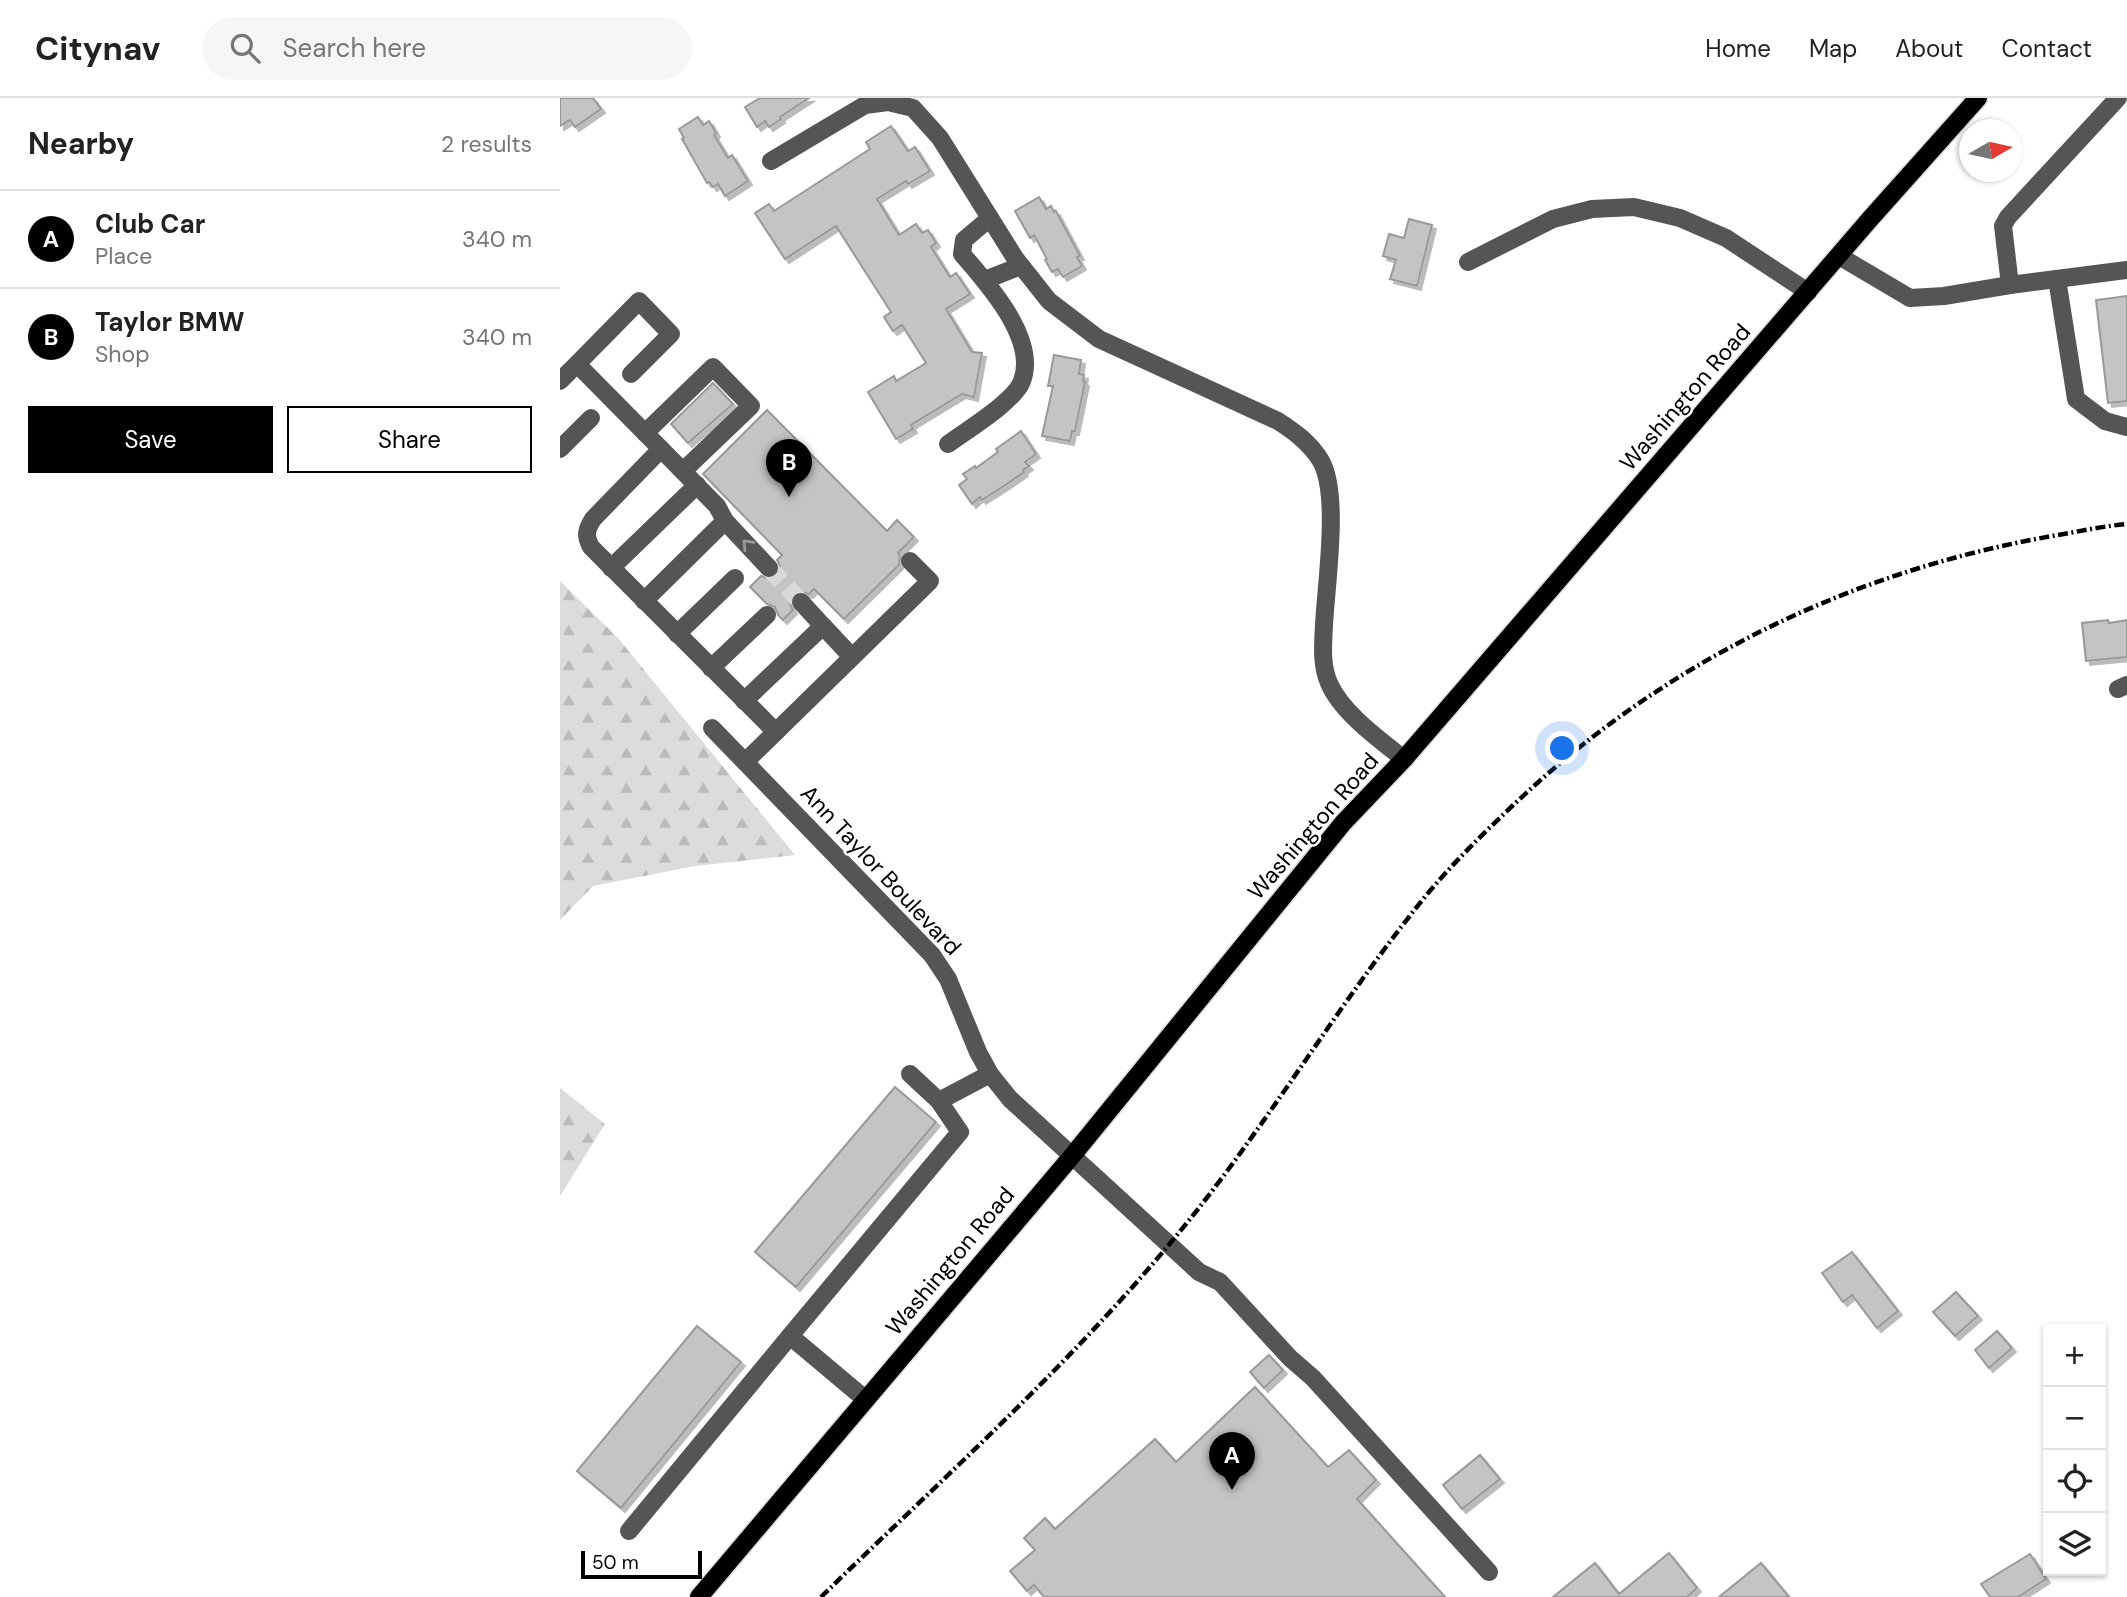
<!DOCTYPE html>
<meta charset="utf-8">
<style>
:root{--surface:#fff;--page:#f6f6f6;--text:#222;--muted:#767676;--line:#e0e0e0;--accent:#000}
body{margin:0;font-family:"DM Sans",sans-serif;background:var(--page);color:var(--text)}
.controls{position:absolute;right:21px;bottom:21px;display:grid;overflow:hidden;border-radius:0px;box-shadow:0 2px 5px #0004}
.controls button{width:63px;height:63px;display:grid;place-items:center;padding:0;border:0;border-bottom:2px solid var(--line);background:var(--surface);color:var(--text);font:35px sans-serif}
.compass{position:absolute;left:1399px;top:21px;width:63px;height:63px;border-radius:50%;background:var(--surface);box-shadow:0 2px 5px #0004;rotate:81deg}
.scale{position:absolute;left:21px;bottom:18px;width:121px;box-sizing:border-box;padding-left:7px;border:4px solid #000;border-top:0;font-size:19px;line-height:24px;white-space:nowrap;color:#000;-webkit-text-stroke:5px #fff;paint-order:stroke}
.you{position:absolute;left:1003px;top:651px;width:24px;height:24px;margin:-18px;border:5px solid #fff;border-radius:50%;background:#1a73e8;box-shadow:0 0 0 10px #1a73e833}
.badge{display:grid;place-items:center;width:46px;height:46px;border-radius:50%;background:var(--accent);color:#fff;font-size:23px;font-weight:700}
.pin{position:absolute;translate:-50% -58px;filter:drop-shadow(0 2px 4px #0008)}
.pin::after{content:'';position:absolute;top:37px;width:24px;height:21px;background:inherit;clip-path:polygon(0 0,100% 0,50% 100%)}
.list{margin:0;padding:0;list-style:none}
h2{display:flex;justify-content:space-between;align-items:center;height:91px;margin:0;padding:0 28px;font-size:30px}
h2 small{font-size:23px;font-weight:400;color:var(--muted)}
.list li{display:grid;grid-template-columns:46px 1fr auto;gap:21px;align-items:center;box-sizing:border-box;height:98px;padding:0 28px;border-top:2px solid var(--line)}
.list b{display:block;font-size:26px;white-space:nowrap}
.list p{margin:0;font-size:23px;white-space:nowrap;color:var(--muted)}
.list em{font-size:23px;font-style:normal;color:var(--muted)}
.actions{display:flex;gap:14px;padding:21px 28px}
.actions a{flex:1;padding:16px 0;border:2px solid var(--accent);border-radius:0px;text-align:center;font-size:24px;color:var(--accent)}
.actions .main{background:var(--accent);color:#fff}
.icon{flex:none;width:38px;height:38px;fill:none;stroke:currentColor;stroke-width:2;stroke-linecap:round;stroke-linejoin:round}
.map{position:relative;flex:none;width:1567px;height:1499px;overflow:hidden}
header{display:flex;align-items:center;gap:42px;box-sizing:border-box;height:98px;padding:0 35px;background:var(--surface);border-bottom:2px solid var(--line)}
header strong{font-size:33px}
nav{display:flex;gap:38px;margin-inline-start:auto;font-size:24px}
.search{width:490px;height:63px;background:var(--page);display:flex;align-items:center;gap:18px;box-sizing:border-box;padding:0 24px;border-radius:38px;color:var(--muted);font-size:26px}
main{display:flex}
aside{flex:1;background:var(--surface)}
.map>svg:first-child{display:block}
.forest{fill:url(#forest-firs)}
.building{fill:#c4c4c4;stroke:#999;stroke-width:2;filter:url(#shadow)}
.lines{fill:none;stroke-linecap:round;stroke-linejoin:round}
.minor-tunnel{stroke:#d9d9d9;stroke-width:18;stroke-dasharray:18 9;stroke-linecap:butt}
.major-casing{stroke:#dbdbdb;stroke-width:21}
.minor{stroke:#555;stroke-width:18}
.major{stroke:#000;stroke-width:18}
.rail{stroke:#000;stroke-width:4.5;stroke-dasharray:10 3.5 2 3.5;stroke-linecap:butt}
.oneway{stroke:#999}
.labels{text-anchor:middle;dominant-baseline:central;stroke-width:5;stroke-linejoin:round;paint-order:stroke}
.street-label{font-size:23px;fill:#000;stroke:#fff}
</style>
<header>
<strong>Citynav</strong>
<div class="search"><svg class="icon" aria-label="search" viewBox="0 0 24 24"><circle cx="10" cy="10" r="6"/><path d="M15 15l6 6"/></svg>Search here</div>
<nav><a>Home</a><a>Map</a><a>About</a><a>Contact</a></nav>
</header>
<main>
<aside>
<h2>Nearby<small>2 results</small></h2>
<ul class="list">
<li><span class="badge">A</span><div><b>Club Car</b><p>Place</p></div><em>340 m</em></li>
<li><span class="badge">B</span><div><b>Taylor BMW</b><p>Shop</p></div><em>340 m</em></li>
</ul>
<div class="actions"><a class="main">Save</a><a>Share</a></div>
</aside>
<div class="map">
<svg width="1567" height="1499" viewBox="0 0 1567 1499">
<defs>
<pattern id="forest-firs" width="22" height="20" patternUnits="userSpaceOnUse" patternTransform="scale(1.75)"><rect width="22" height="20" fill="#dcdcdc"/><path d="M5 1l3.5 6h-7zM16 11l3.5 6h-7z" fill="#bbb"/></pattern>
<filter id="shadow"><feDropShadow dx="4" dy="4" stdDeviation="0" flood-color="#0004"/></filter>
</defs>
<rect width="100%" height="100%" fill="#fff"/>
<g class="forest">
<path d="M0,483L58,540L235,757L135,768L33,788L0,822Z"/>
<path d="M0,990L45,1026L0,1098Z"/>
</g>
<g class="building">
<path d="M0,0H33L41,11L15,29L10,22L0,28Z"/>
<path d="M200,0H249L220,19L221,21L209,29L205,23L197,29L185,9Z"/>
<path d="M138,19L143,27L149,23L156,35L154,37L168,60L172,57L188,83L165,98L158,86L153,89L149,84L147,85L122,41L124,40L119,31Z"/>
<path d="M331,28L348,53L355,49L370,73L348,86L346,83L317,101L339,137L356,126L362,135L368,132L376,145L371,149L390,179L396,175L410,196L386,211L412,254L422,255L414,299L402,296L351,327L353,331L336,341L308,294L334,278L336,283L366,265L342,227L333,233L324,219L331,214L276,128L225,161L195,115L209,106L214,113L310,51L306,44Z"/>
<path d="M479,99L486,111L491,108L494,114L496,113L520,158L517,159L522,168L503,179L498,171L492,174L485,162L487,161L474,137L470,140L455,113Z"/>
<path d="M849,121L872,127L857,188L830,181L836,162L823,158L829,136L844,140Z"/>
<path d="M1567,198V303L1548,305L1536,202Z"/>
<path d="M494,257L521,262L519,276L524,277L523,283L525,284L515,333H512L510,343L482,338L493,288H488Z"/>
<path d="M153,285L173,306L128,345L111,326Z"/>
<path d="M207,312L327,433L337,422L354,439L338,455L340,458L339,467L284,521L254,491L249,496L239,493L233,496L230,506L233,512L223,522L218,517L215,509L207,506L190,489L201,478L211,481L217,478L220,468L217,462L222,457L143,376Z"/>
<path d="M461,333L476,356L465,364L469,368L463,372L464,374L447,386L422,402L420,399L412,406L399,387L407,381L403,376L415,368L416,370L438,354L436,351Z"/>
<path d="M1548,522L1549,525L1567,522V559L1526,563L1522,525Z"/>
<path d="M335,989L376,1024L236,1189L195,1154Z"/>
<path d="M1292,1154L1338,1213L1317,1230L1292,1197L1283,1204L1262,1175Z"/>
<path d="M1396,1194L1418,1218L1395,1238L1373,1214Z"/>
<path d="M137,1228L181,1264L61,1410L17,1373Z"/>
<path d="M1437,1233L1452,1250L1429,1270L1415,1252Z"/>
<path d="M709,1257L723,1272L704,1290L690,1274Z"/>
<path d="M695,1289L768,1369L789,1352L816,1382L797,1401L885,1499H484L474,1487L467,1493L450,1473L475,1452L464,1440L485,1420L495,1431L595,1341L616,1364Z"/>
<path d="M920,1357L940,1381L902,1411L883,1387Z"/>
<path d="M1109,1455L1137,1490L1127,1499H993L1035,1465L1059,1496Z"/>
<path d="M1470,1456L1486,1481L1458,1499H1430L1421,1486Z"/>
<path d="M1201,1465L1229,1499H1159Z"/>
</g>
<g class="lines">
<path class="minor-tunnel" d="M209,470L241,504"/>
<defs>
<path id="major" d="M139,1499L512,1058L783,725L844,661L1310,121L1418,0"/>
</defs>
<use href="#major" class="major-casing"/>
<g class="minor">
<path d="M211,63L305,7L328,4L353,10L380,40L455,160L489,203L539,241L718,323C735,334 750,345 761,363C780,397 766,486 764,527C763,547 761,567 769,585C781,614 820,642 844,661"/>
<path d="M1279,158L1350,200L1384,198L1450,187L1567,172"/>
<path d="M908,164L993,121L1032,111L1074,109L1120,120L1166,140L1248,194"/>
<path d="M1497,181L1516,301L1545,323L1567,329"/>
<path d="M425,182L461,168"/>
<path d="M1450,187L1443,128L1448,119L1558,0"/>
<path d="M17,266L79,203L111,236L71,276"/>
<path d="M0,283L17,266L101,351L33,421C26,432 25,438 31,449L216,634"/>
<path d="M85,335L153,269L191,308L123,373"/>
<path d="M388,346C407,332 455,303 462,283C478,241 427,185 402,156L404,142L430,120"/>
<path d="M0,351L31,320"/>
<path d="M165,423L209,470"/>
<path d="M51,470L137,387"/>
<path d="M84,503L165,423L157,408L101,351"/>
<path d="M241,504L263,528"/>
<path d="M117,536L175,480"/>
<path d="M151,570L207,517"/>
<path d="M1558,591L1567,587"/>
<path d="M184,603L263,528L292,559"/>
<path d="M152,630L372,857L388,881L418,954L430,976L450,1001L639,1174L660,1184L730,1260L753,1280L929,1474"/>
<path d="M185,664L370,483L350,463"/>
<path d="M379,1003L430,976"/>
<path d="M230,1238L400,1034L379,1003L350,976"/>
<path d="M69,1433L230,1238L305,1301"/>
</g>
<use href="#major" class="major"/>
<path class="rail" d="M261,1499C381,1382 511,1266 617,1137C701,1036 768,922 849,819C877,782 910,748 944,716C1097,567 1287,473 1498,437C1521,433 1544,428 1567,426"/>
</g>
<defs><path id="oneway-chevron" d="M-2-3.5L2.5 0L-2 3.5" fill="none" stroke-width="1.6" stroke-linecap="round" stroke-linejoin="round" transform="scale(1.75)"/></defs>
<use class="oneway" href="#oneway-chevron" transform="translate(187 446) rotate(-133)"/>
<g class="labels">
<g class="street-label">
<text transform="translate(1125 299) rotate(-49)">Washington Road</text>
<text transform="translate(753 728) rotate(-49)">Washington Road</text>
<text transform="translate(321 772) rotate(47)">Ann Taylor Boulevard</text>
<text transform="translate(390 1163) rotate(-50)">Washington Road</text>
</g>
</g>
</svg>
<div class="controls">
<button>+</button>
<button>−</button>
<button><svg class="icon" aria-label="locate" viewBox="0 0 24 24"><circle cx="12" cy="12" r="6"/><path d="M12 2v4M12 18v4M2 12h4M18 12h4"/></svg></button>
<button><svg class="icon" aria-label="layers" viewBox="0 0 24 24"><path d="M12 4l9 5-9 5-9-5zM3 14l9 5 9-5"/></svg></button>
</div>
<svg class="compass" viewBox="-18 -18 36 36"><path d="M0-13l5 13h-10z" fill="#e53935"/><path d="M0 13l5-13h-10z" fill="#767676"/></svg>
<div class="scale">50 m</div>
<div class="you"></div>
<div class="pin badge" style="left:672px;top:1392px">A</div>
<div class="pin badge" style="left:229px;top:399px">B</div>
</div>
</main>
